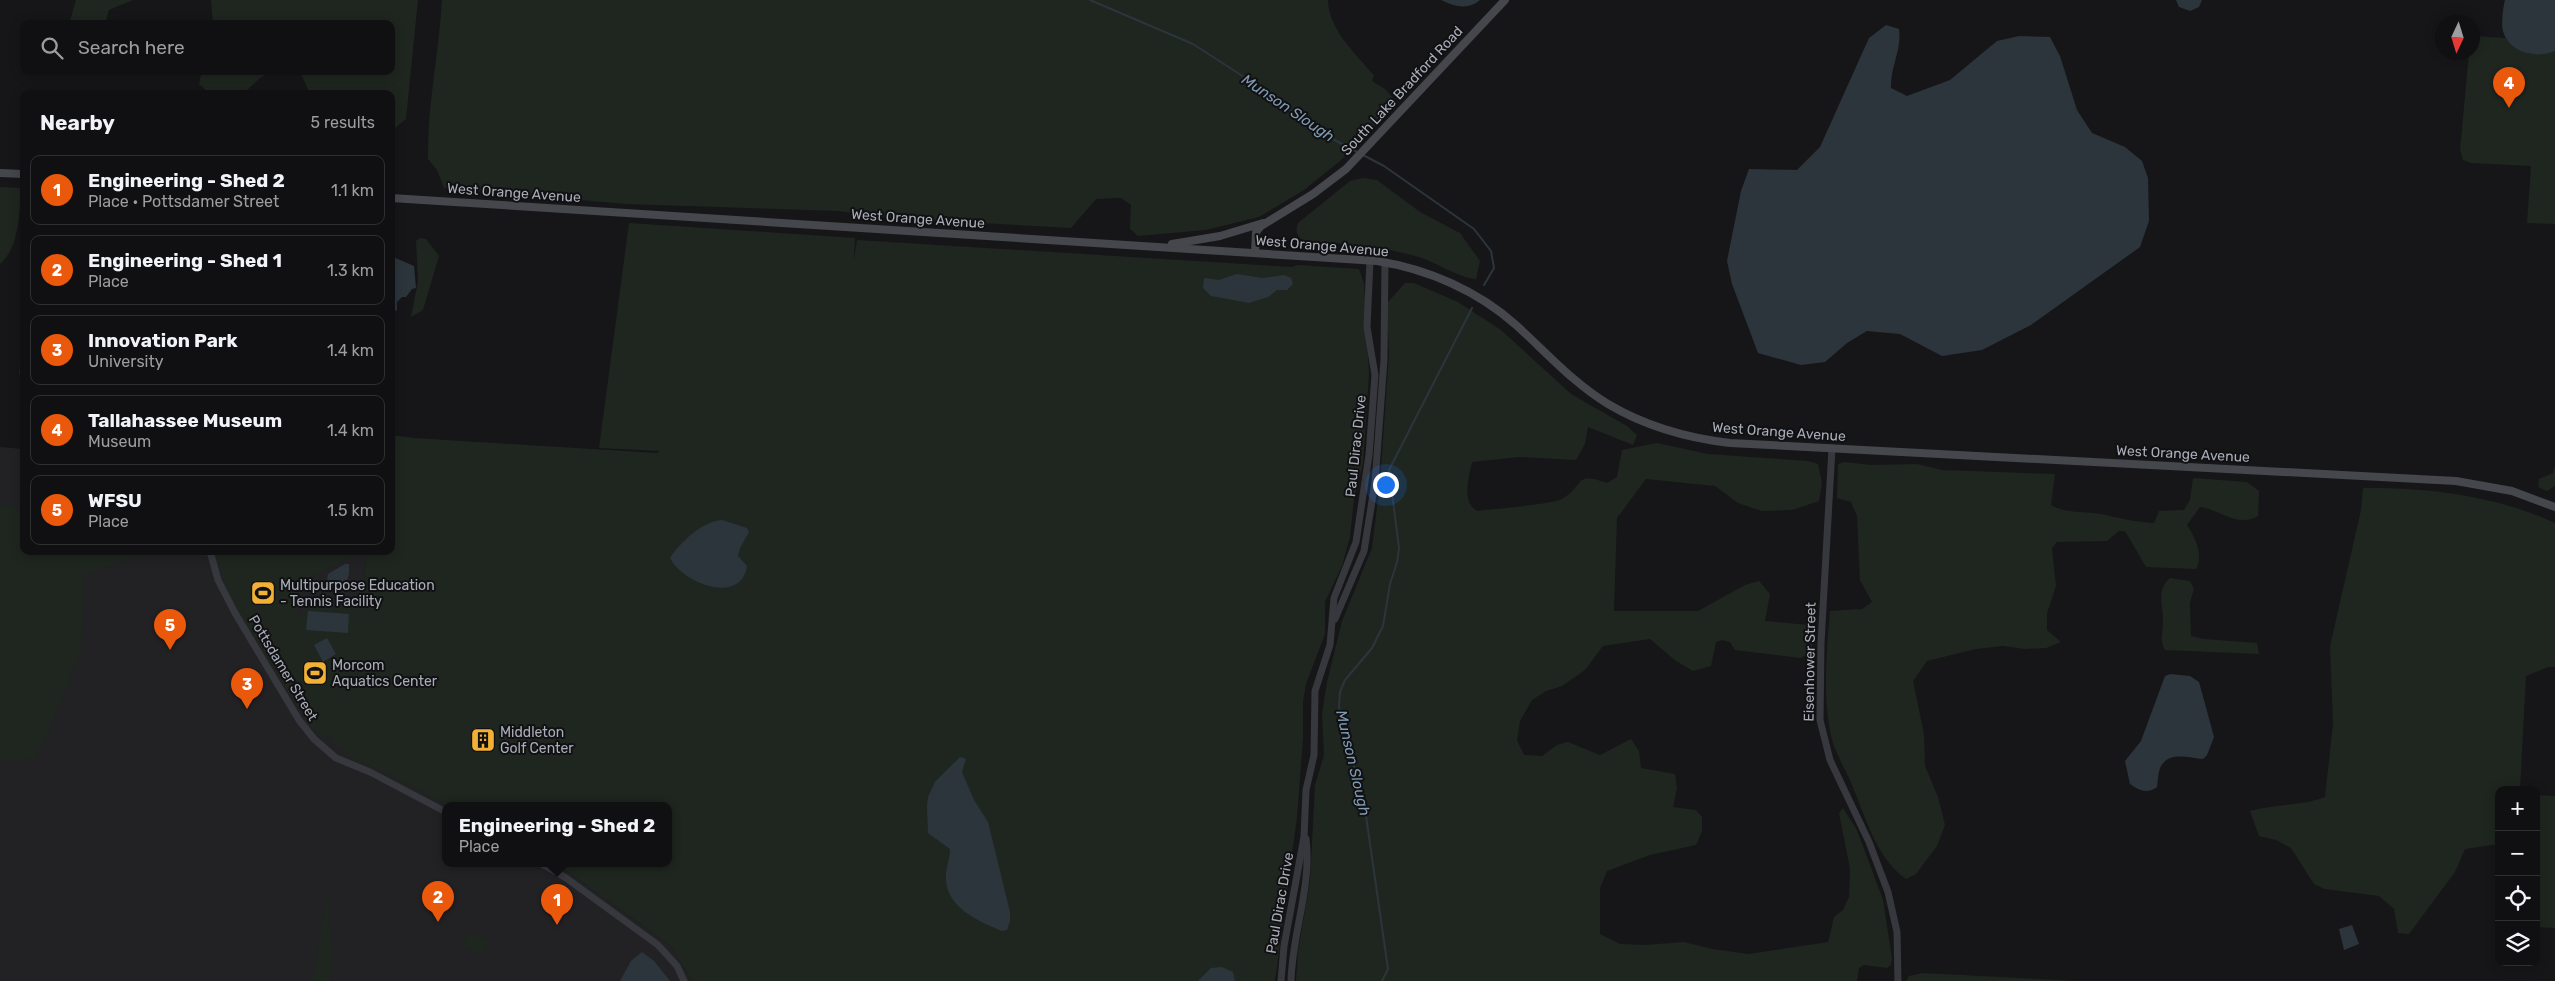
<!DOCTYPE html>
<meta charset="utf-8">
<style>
:root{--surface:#101012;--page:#19191b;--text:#f1f3f6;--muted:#9c9d9f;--line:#303032;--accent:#ea580c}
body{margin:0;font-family:Rubik,sans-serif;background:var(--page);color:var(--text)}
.controls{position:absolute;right:15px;bottom:15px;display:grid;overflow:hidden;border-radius:10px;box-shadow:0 2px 12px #0003}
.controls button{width:45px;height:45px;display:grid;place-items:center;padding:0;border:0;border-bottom:1px solid var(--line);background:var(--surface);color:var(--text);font:25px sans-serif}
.compass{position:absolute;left:2435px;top:15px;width:45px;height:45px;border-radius:50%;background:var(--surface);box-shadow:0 2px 12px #0003;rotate:184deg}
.you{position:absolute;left:1385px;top:484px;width:18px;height:18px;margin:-12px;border:4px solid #fff;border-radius:50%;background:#1a73e8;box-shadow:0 0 0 8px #1a73e833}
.badge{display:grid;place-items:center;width:32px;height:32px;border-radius:50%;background:var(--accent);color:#fff;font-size:16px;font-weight:700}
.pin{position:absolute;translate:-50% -41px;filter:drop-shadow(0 1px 2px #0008)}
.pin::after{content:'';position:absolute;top:26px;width:18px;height:15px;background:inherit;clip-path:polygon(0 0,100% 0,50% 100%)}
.popup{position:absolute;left:442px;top:802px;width:230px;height:65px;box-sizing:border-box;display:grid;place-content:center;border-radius:10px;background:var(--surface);filter:drop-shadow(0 1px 4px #0005);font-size:16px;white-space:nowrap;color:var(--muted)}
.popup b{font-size:19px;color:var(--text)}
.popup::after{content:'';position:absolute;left:50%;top:100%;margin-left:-10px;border:10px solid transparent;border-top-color:var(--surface)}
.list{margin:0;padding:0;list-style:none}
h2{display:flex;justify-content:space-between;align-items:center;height:65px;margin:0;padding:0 20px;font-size:21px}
h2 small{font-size:16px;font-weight:400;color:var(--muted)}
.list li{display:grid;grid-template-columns:32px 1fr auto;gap:15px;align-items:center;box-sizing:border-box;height:70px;margin:0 10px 10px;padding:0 10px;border:1px solid var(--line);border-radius:10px}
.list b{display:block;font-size:19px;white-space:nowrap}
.list p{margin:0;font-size:16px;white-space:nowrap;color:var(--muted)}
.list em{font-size:16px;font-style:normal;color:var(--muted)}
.icon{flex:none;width:28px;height:28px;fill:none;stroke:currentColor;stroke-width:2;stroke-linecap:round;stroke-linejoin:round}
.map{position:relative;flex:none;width:2555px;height:981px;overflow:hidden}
.search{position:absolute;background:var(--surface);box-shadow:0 2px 12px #0003;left:20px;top:20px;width:375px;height:55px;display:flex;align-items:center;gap:12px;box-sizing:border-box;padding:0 18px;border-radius:10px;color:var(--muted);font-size:19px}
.panel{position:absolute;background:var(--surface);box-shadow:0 2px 12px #0003;left:20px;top:90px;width:375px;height:465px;border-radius:10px}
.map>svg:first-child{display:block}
.built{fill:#222225}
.green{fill:#1e261f}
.water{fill:#2c353c}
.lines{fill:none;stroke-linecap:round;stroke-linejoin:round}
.stream{stroke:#2c353c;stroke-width:2}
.tertiary{stroke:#37383d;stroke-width:7}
.secondary{stroke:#45474d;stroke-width:8}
.labels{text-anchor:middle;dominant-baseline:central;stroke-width:4;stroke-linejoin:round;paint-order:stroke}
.street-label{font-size:14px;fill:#a8adb8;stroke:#111113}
.poi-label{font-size:14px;fill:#a8adb8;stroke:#111113;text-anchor:start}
.water-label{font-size:15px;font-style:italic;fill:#7f9bb3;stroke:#111113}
</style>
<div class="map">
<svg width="2555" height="981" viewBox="0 0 2555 981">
<rect width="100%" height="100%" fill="#161618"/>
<path class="built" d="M0,447L24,449V551H367L355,668L496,806H446V864H557L671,946L692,981H0Z"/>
<g class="green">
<path d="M76,0H133L109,10L105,24H69Z"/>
<path d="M211,0H418L406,119L395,128H391V94H310L302,76L293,71H391V24H213Z"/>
<path d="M442,0H1328C1328,28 1356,55 1374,75L1372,81L1385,89L1397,103L1340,161L1304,190L1259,217L1206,230L1138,236L1130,229L1131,205L1121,198L1096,199L1071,228L891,218L838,211L626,204L444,188L437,170L428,159C427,106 439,53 442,0Z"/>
<path d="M2505,0L2529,54L2555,51V224L2527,223L2531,166L2471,163L2463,160L2460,150L2469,53L2472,52L2473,36L2506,38L2503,31Z"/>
<path d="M202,71H272L260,78L243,94H210L199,84Z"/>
<path d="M1363,178L1377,180L1420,212L1460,233L1480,261L1476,279C1455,277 1436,261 1415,256C1379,246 1340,243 1303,241C1297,235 1295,232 1298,223L1350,181Z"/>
<path d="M0,187L21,188C19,214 20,246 0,264Z"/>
<path d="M629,223L855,238L854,260L857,240L1292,267L1297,265L1359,269L1364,283L1369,374L1363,463L1354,499L1350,537L1342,566L1325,602V634L1306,684L1303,701V739L1297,817L1275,981H692L671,946L557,864H668V806H449L376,768L351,758L346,751L333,743L329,733L323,740L310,726L232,602L215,555L227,551H356V554L299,584L298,617L303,615V607L361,609L367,551H391V435L414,438L657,453L660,451L599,448Z"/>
<path d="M420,238L426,239L439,256L423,310L411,317L418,281L416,241Z"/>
<path d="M1405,283H1414L1458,302L1501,330L1571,394L1627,426L1637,435L1633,445L1588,427L1585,444L1576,460L1519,457L1472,462C1469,478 1461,501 1477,511C1491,509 1554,504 1562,499C1585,486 1573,471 1607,483L1617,477L1622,450L1657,443L1708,454L1808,461L1818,464L1822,483L1819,501L1792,510L1762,511L1738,503L1715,486L1646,479L1617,518L1614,611H1698L1745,585L1759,581L1770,594L1765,621L1809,625L1814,634L1811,653L1800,658L1735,650L1730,642L1722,640L1716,642L1711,666L1693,671L1676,661L1650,639L1603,646L1585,670L1562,686L1546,691L1532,700L1520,721L1517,740L1524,755L1542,756L1557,745L1568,742L1600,755L1631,739L1639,751L1641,768L1675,774L1677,788L1673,807L1696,810L1702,817V831L1696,845L1650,855L1607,871L1600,888V934L1620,944L1645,945L1684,942L1712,949L1749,954L1828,942L1834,917L1843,910L1849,897L1850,869L1839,813L1843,808L1857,830L1883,900L1892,958L1891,965L1887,968L1864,965L1859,968L1857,981H1296L1298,951L1310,881L1315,785L1324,755L1322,714L1327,682L1342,621L1372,548L1380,482L1389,355L1387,303Z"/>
<path d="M24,310V376L19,374Z"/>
<path d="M1844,462L1871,465L1917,464L1942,470L2055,474L2051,505C2067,514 2084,511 2101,514C2119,518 2135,522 2154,523L2159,511L2184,510L2190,500L2193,478L2247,482L2259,491L2258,516C2237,528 2221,510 2200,507L2187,525C2195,537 2204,555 2196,569L2146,567L2125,531H2119L2107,541L2057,542L2052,548L2056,586L2047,613V630L2061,642L2046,648L2024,649L2003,646L1976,649L1927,661L1913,681L1924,734L1925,766L1938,797L1945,825L1937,846L1916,874L1906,879C1873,856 1864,809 1847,774C1839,758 1831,743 1829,725C1823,687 1827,648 1830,611L1862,609L1872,602L1860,580L1857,516L1851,502L1837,498L1838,464Z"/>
<path d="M2555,465V486L2547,491L2538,487L2539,479L2553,473Z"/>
<path d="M2363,488C2426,487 2498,496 2555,523V667H2548L2526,676L2520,790H2499V844L2465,849L2455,872L2409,934L2398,933L2394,909L2379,896L2325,889L2314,884L2291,848L2276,840L2259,836L2250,811C2275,804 2301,806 2325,797L2333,724L2330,646L2361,510Z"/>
<path d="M0,505L24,507V551H176L130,558L84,575L81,652L43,744L34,758L19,760L0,759Z"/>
<path d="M2170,578L2190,581L2194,589L2190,603L2191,636L2204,639L2257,643L2259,654L2165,650C2159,639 2163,635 2163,623C2164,606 2155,591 2170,578Z"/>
<path d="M2536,795L2555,796V928L2536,927Z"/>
<path d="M327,891L332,951L330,981H313Z"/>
<path d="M470,931L489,942L481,956L462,945Z"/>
<path d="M1923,973L2076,981H1906L1909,976Z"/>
</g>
<g class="water">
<path d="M1441,0H1480C1468,10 1455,7 1441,0Z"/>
<path d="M2176,0H2202L2199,7L2190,11L2179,7Z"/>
<path d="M2505,0H2555V51C2537,59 2509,53 2503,31C2501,23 2503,8 2505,0Z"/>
<path d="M1886,25L1899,29C1902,50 1890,67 1891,88L1907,96L1950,80L1997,41L2019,36L2050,37L2060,56L2077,110L2092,133L2125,147L2142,161L2148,178L2149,221L2140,247L2031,325L1982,350L1942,356L1900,334L1867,331L1847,343L1825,362L1801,365L1758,353L1732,284L1727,261L1741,191L1749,169L1797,170L1820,147L1869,38Z"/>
<path d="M391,256L414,266L416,288L412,289L406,297H402L397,302V310L391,313Z"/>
<path d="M1237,274L1262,278L1284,275L1291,278L1293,284L1287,290H1277L1268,297L1249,303L1211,296L1203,288L1204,278L1219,280Z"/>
<path d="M722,520L747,528L749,532L740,548L738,556L747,566C741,606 682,583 670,558L672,555C682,541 703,521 722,520Z"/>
<path d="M345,564H349V574L345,586L340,589L330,586L327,580L328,574Z"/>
<path d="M308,611L349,614L348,633L306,630Z"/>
<path d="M327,638L336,654L323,662L314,645Z"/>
<path d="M2170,674L2190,676L2199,682L2214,737L2207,755L2203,759C2189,758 2170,751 2161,766C2158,771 2158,781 2157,787C2148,794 2139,791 2130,784L2125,761L2141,741L2165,676Z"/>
<path d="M960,757L966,759L962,772L974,800L988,822L1010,912V921L1007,930L1002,931C980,922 947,908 946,880C945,870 950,859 950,849L928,833L927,806L928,797L935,782Z"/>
<path d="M2352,925L2359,944L2344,950L2339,929Z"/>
<path d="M642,952L654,961L670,981H620L631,961Z"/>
<path d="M1222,967L1233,972L1235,981H1198L1211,968Z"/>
</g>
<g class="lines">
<g class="stream">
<path d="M1090,0L1193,44L1261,88L1314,129L1359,153"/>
<path d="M1363,155L1384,166L1474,229L1491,251L1494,268L1484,285"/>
<path d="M1382,981L1388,969L1365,809L1339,707L1340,692L1345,680L1372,648L1383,626L1390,584L1397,562L1399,548L1389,470L1472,308"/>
</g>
<g class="tertiary">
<path d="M1832,448L1821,643L1820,720L1830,760L1869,842L1888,892L1897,932L1898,981"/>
<path d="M210,551L218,580L235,613L299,720L314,739L336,758L370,772L446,812"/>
<path d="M1335,619L1364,551L1375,482L1384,360L1385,262"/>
<path d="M542,864L566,878L658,945L677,966L684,981"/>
<path d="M1281,981L1284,946L1304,837L1306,790L1314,755L1315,691L1330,645L1334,598L1356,542L1369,455L1375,375L1367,327L1370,260"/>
<path d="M1291,981C1292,933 1312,887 1306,839"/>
</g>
<g class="secondary">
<path d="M0,173L24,174"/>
<path d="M391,198L1377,261C1428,269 1478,291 1516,325C1546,352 1573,383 1608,404C1645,426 1687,438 1730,443L2456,481L2512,491L2555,507"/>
<path d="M1172,244L1220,236L1263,223"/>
<path d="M1255,253L1256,232L1261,226L1313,194L1346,169L1505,0"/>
</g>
</g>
<defs>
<symbol id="stadium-square" viewBox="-11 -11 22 22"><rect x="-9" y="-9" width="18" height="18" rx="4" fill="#f2b134" stroke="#111113"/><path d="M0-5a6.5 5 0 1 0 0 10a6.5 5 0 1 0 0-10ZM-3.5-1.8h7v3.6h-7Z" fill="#111"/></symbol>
<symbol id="building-square" viewBox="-11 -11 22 22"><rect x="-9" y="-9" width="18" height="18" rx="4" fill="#f2b134" stroke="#111113"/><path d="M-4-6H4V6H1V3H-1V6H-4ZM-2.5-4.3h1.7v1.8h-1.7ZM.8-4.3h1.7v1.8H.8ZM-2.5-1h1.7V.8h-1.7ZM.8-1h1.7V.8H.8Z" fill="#111"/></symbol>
</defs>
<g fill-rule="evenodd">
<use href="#stadium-square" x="249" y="579" width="28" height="28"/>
<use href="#stadium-square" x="301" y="659" width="28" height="28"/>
<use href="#building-square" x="469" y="726" width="28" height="28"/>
</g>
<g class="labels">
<g class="street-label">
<text transform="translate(1402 91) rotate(-47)">South Lake Bradford Road</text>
<text transform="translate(514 193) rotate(4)">West Orange Avenue</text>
<text transform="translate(918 219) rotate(4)">West Orange Avenue</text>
<text transform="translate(1322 246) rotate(5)">West Orange Avenue</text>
<text transform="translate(1779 432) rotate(4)">West Orange Avenue</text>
<text transform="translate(1356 446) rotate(-84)">Paul Dirac Drive</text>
<text transform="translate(2183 454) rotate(3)">West Orange Avenue</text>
<text transform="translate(1810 662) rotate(-89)">Eisenhower Street</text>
<text transform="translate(283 668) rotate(59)">Pottsdamer Street</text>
<text transform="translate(1280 903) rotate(-80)">Paul Dirac Drive</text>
</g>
<g class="poi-label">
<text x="280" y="585">Multipurpose Education<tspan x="280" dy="16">- Tennis Facility</tspan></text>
<text x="332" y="665">Morcom<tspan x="332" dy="16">Aquatics Center</tspan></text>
<text x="500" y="732">Middleton<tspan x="500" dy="16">Golf Center</tspan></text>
</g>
<g class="water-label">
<text transform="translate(1288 108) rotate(34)">Munson Slough</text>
<text transform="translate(1353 763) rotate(77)">Munson Slough</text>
</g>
</g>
</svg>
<div class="controls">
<button>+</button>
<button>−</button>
<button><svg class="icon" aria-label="locate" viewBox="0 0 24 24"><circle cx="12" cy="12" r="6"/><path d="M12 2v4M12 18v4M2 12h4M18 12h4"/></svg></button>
<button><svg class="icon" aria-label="layers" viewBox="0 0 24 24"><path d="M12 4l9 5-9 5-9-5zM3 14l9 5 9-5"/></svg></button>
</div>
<svg class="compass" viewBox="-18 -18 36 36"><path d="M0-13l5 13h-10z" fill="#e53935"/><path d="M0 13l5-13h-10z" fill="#9c9d9f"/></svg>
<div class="you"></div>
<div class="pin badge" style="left:557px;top:925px">1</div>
<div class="popup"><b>Engineering - Shed 2</b>Place</div>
<div class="pin badge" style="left:438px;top:922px">2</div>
<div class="pin badge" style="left:247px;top:709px">3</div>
<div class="pin badge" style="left:2509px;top:108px">4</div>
<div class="pin badge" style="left:170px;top:650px">5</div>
<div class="search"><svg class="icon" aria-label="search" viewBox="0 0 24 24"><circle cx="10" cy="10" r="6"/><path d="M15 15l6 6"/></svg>Search here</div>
<section class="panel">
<h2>Nearby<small>5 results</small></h2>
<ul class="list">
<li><span class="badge">1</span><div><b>Engineering - Shed 2</b><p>Place · Pottsdamer Street</p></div><em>1.1 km</em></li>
<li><span class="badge">2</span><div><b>Engineering - Shed 1</b><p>Place</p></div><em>1.3 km</em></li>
<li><span class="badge">3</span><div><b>Innovation Park</b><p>University</p></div><em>1.4 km</em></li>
<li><span class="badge">4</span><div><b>Tallahassee Museum</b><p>Museum</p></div><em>1.4 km</em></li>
<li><span class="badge">5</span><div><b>WFSU</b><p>Place</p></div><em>1.5 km</em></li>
</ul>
</section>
</div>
